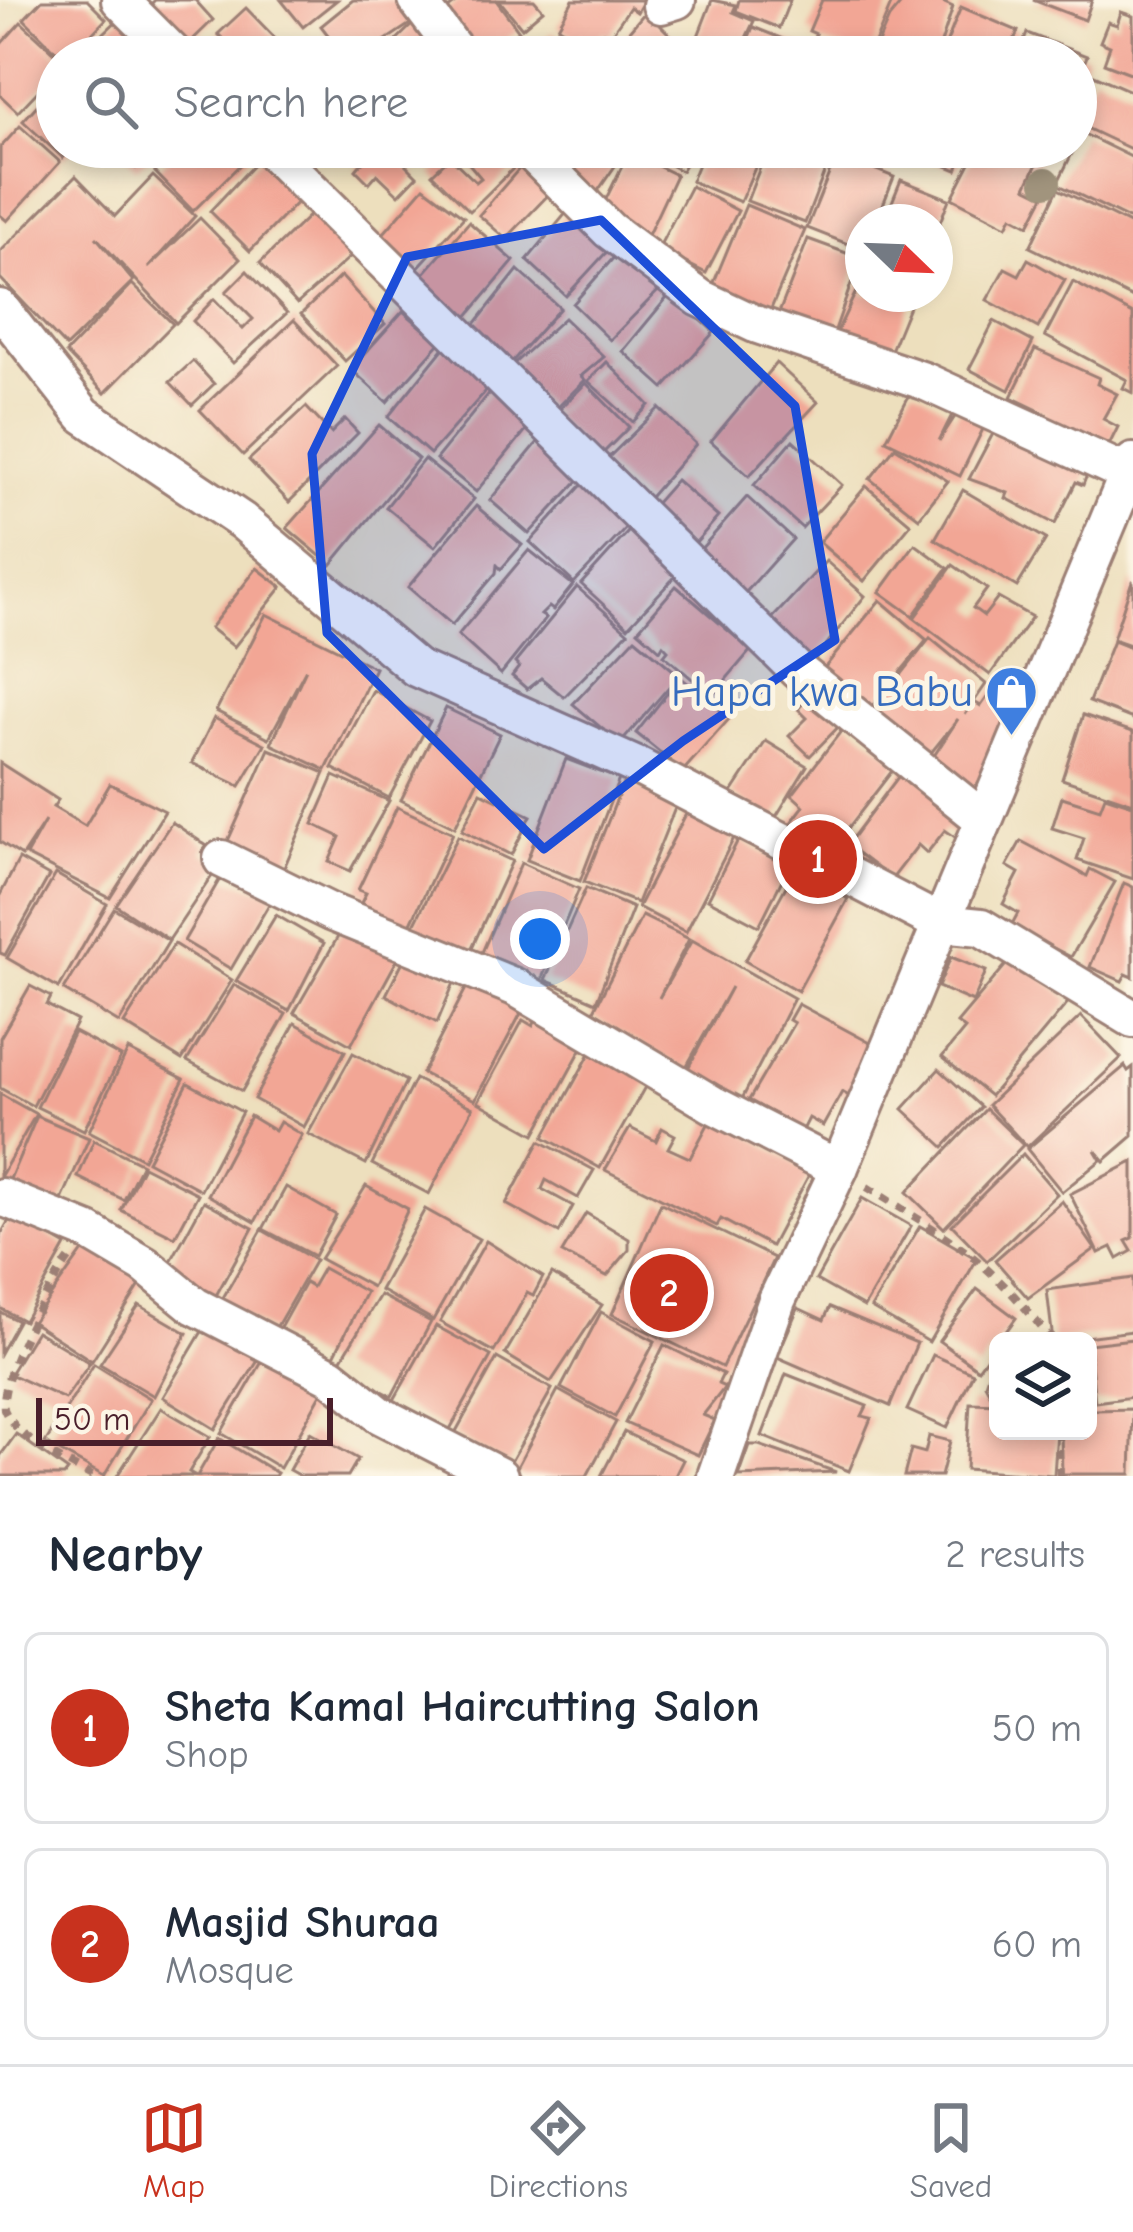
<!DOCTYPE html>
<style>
:root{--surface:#fff;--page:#f2f2f3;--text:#1f2937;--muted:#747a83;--line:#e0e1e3;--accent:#c8321e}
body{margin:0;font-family:"Comic Neue",sans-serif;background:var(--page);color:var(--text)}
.controls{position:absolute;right:36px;bottom:36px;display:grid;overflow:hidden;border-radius:18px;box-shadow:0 6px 18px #0003}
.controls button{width:108px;height:108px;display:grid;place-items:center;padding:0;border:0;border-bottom:3px solid var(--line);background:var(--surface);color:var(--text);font:60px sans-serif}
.compass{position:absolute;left:845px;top:204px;width:108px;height:108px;border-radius:50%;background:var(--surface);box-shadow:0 6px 18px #0003;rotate:113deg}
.scale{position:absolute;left:36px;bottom:30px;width:297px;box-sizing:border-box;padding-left:12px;border:6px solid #4a1f2b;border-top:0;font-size:33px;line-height:42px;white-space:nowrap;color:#4a1f2b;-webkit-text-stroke:9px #fcf5e5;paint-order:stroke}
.you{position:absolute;left:540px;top:939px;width:42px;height:42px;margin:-30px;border:9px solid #fff;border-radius:50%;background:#1a73e8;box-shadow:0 0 0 18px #1a73e833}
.badge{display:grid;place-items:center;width:78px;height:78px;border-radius:50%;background:var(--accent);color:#fff;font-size:39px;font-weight:700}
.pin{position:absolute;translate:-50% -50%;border:6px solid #fff;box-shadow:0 3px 12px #0006}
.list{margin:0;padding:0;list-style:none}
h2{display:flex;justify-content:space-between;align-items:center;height:156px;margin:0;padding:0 48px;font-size:51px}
h2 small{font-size:39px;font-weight:400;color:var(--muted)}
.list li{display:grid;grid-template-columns:78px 1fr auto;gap:36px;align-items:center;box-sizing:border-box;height:192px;margin:0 24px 24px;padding:0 24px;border:3px solid var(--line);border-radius:18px}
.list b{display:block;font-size:45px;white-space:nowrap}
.list p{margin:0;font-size:39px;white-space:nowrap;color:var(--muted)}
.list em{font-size:39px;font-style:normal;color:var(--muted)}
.icon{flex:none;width:66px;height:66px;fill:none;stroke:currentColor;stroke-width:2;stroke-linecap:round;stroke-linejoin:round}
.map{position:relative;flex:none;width:1133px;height:1476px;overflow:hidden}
.search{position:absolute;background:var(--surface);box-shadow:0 6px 18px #0003;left:36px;right:36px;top:36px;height:132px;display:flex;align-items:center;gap:30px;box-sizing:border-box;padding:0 42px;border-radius:66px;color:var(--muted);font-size:45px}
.sheet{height:588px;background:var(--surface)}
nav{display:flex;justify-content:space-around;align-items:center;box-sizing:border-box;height:168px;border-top:3px solid var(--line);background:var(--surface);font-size:33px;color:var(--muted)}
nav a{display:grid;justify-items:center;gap:6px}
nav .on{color:var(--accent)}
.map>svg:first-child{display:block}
.building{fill:#f2a695}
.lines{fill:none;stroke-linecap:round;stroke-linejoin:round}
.minor-casing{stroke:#9c7f74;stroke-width:42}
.path{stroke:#9c7f74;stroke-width:8;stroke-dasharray:9 9;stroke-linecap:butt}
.minor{stroke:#fff;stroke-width:36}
.tree{fill:#a1947d}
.marked{fill:#1d4ed8;fill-opacity:0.2;stroke:#1d4ed8;stroke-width:9;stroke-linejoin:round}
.labels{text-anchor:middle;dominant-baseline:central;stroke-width:10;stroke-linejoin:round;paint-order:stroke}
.shop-label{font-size:45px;fill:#366cbe;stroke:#fcf5e5;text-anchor:end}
</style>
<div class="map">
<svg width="1133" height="1476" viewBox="0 0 1133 1476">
<rect width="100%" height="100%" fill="#fcf5e5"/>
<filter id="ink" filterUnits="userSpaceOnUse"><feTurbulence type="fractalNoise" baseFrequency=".00833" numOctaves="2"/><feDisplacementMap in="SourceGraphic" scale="24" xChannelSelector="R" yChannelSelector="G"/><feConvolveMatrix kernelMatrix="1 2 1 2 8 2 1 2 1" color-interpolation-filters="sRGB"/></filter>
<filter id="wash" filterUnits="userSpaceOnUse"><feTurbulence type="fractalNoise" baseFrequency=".004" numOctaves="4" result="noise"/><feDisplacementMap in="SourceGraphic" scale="48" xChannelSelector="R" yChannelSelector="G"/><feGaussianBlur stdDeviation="2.7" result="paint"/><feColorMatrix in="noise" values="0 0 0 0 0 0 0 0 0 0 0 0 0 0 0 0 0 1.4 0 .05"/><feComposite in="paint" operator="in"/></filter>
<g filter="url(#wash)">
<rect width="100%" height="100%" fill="#eddfbd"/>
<g id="blocks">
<g class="building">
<path d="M42,0H87L106,19L70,57H62L24,19Z"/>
<path d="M155,0H195L213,20L179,53L142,13Z"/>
<path d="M281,0H337L303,27Z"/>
<path d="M353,0H405L419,18L374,48L370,57H345L321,26Z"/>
<path d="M460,0H496L519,31L478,57L444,12Z"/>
<path d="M499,0H534L543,10L522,28Z"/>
<path d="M573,0H644L637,12L630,7L610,36L603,32L595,47L558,27Z"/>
<path d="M712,0L736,5L733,12L754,21L737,57H690Z"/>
<path d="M739,0H790L779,28L736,11Z"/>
<path d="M822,0H893L869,57L813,39L816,34L809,31Z"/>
<path d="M904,0H938L953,7L941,43L946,44L961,7L1018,31L1007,57H943L941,52L937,57H872L889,18Z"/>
<path d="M1033,0H1092L1085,20Z"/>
<path d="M246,8L279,42L263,57H242L218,34Z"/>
<path d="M127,11L164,57H79Z"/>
<path d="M646,11L685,50L679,57H607Z"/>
<path d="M1121,12L1133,16V74L1104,63L1110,46L1100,42L1108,22L1117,25Z"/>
<path d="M417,20L458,57H379Z"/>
<path d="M21,22L57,55V71L18,112L0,95V45Z"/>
<path d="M753,27L803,47L799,57H741Z"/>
<path d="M553,32L573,57H541L533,48Z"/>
<path d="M1027,33L1087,56L1076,83V57H1018Z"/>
<path d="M1094,75L1133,92V150L1076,123Z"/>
<path d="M49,92H57V147H74L63,158L23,121Z"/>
<path d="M20,126L60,162L7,221L0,215V148Z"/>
<path d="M1082,133L1133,158V221L1057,184Z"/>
<path d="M116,147H154L158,151L136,168Z"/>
<path d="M180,147H243L250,155L193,211L155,172Z"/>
<path d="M375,147H388L417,176L399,195L377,174L369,183L356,170Z"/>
<path d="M455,147H521L528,154L470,211L432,174L450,157L476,182L481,178Z"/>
<path d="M582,147H628L593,198L562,177Z"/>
<path d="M638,147H691V154L681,171Z"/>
<path d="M705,147H764L740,202L691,181Z"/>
<path d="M768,147H811L831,155L805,223L747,201Z"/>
<path d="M901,147H966L957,170Z"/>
<path d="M978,147H1045L1026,187L1044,196L1029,225L1012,216L1007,226L952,198Z"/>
<path d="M629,152L676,175L648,235L600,211Z"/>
<path d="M837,154L894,177L876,222H863V250L807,228Z"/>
<path d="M261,157L302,197L250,251L210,211Z"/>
<path d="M525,162L551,192L506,239L479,215Z"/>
<path d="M76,176L115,216L153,176L195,216L148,268L200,218L240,259L176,323L96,237L133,281L66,347L0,278V252Z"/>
<path d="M901,180L949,199L935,235V222H884Z"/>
<path d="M691,186L738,211L706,273L658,249Z"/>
<path d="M424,187L464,217L412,274L377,241Z"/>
<path d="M1058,189L1133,226V298L1030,247Z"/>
<path d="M577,200L613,245L566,296L527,260Z"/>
<path d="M746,205L805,230L770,311L712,287Z"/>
<path d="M319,206L359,249L297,304L260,263Z"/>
<path d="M469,222L514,261L460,325L414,285Z"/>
<path d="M808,239L860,258L834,333L779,313Z"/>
<path d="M623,247L663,286L610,340L573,304Z"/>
<path d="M1028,259L1065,280L1038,328L987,300L1005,268L1019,275Z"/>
<path d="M518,270L560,308L510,364L471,329Z"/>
<path d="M247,271L287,313L233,363L193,321L214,299L243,329L253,319L226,292Z"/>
<path d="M341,276L385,324L345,361L301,314Z"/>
<path d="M863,277V294H914L887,360L834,338Z"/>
<path d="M1073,282L1133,314V393L1123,388L1127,380L1045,336Z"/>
<path d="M132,284L173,324L105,393L66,353Z"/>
<path d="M671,293L714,332L664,388L623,351Z"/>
<path d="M403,311L440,343L387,402L351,369Z"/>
<path d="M564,318L604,357L581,376L585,380L553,412L509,368Z"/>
<path d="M294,320L337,366L243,455L200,410Z"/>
<path d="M994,321L1033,342L1009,390L969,369Z"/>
<path d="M447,344L493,383L430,454L388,417Z"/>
<path d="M1035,349L1099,378L1097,384L1117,394L1103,419L1118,427L1108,447L1043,419L1046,414L1011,397Z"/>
<path d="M193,361L214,384L192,405L170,382Z"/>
<path d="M607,362L649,405L633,422L588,381Z"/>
<path d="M776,363L818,402L749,476L711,441Z"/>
<path d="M586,383L629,427L596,460L553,416Z"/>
<path d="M913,388L953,413L939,441L960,409L986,423L960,476L886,440Z"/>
<path d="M491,391L531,424L476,492L436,459Z"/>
<path d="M306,407L331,433L345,419L358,433L289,502L249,460Z"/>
<path d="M659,408L696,444L645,503L603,463Z"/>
<path d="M379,425L418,459L331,565L287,528Z"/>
<path d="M996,428L1088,472L1083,485L1076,482L1055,524L1006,498L1008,493L969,479Z"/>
<path d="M544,435L586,472L529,534L490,500Z"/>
<path d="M793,440L842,485L802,528L754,485Z"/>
<path d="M895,447L948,481L919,518L870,479Z"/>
<path d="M424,459L474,499L435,547L386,507Z"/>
<path d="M591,475L629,525L574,583L530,542Z"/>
<path d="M676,480L718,517L689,550L647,513Z"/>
<path d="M866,486L911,524L864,581L819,542Z"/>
<path d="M963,490L1046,539L1017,587L935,539Z"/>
<path d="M747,497L793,539L738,601L692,559Z"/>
<path d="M476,506L522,545L501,569L497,565L496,573L452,625L408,587Z"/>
<path d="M638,521L685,566L628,627L581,584Z"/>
<path d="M915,544L948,568L913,616L880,592Z"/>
<path d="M529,550L573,585L553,610L549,607L541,615L546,618L501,674L458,635Z"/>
<path d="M826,561L865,596L811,664L767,624Z"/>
<path d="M953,565L987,589L973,608L984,616L998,598L1032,617L990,675L914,618Z"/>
<path d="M257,568L282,587L234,647L210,628Z"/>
<path d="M1132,581L1133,582V646L1113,639Z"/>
<path d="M676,586L751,650L712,696L664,655L668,650L663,645L660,650L638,630Z"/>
<path d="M577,587L628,632L564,697L541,678L527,689L512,676L519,667L515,663Z"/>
<path d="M880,600L927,640L868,711L821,672Z"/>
<path d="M266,614L375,668L326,770L271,744L306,669L269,738L216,711Z"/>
<path d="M635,638L679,675L620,744L573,704Z"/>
<path d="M930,638L986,684L965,715L974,702L981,706L1002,676L1025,693L1004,746L973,791L930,762L958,719L926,759L869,716Z"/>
<path d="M1113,641L1133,649V719L1089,702Z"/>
<path d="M680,677L730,718L683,771L636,733Z"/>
<path d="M373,690L430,721L389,798L332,768Z"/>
<path d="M814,692L844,721L810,756L789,736L807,718L798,709Z"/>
<path d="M446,708L500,734L455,827L401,800Z"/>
<path d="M1083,715L1133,732V803L1062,779Z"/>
<path d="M214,718L265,744L240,786L192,763Z"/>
<path d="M848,722L899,762L829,853L790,824L804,806L792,795Z"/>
<path d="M766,741L807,766L774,820L731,794Z"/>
<path d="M269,749L325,773L280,877L223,852Z"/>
<path d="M566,759L619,779L580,881L527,860Z"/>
<path d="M0,763L58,800L53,807L85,826L110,784L165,811L110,898L26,855L45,821L22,856L0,842Z"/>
<path d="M907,765L968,819L955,837L945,830L927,853L918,845L892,879L847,845Z"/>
<path d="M334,776L389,801L350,871L329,862L340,837L313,824Z"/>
<path d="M624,781L677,803L637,903L584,882Z"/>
<path d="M481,792L531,816L511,855L462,830Z"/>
<path d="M1105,796L1133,805V879L1077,860L1084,838L1052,828L1062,797L1100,809Z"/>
<path d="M397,807L453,833L405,936L356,913L366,893L358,890Z"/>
<path d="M687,812L735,836L686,932L638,907Z"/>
<path d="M172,822L207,846L202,852L220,864L169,940L116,905Z"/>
<path d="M458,836L512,861L469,954L413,927Z"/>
<path d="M738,840L789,866L759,926L708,899Z"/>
<path d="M1021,841L1087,876L1090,869L1115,882L1071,957L1011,926L1018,913L1003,904L1019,873L1007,866Z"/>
<path d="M19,859L49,876L5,955L0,953V895Z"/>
<path d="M521,863L579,889L540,983L480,957Z"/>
<path d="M795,870L848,899L798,991L745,961Z"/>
<path d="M56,874L107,904L59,988L7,958Z"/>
<path d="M221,877L275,894L231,969L184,941Z"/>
<path d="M1124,883L1133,887V977L1126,974L1122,981L1090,967Z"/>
<path d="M586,888L633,908L596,1002L545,980Z"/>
<path d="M114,908L169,941L119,1023L64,990Z"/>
<path d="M276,915L324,943L289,1011L236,981Z"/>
<path d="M642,916L689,939L659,998L692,940L794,998L741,1101L686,1072L731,987L685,1069L591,1016Z"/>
<path d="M347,921L402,951L351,1045L294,1013Z"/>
<path d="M174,944L232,980L182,1060L124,1024Z"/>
<path d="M408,951L456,978L437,1023L386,995Z"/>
<path d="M1015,954L1070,1000L990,1096L942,1057L965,1029L957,1023Z"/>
<path d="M951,957L986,971L973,1002L938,987Z"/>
<path d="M474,973L528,1000L475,1100L422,1073Z"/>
<path d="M234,985L286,1014L242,1091L187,1061Z"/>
<path d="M30,986L51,997L47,1005L77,1021L33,1106L0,1088V1038Z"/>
<path d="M798,1004L876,1046L849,1096L842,1092L823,1126L809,1118L803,1130L749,1100L794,1023L789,1020Z"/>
<path d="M542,1009L589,1035L535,1134L478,1102L523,1020L533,1026Z"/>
<path d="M1081,1016L1121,1058L1027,1147L988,1105Z"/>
<path d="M295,1023L345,1051L304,1127L254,1099Z"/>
<path d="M74,1032L121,1057L84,1130L37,1107Z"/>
<path d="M598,1039L651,1076L600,1168L544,1137Z"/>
<path d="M128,1050L184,1079L143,1159L89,1131Z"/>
<path d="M353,1053L406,1081L366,1164L308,1134Z"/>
<path d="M1125,1066L1128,1071L1133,1067V1136L1104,1161L1095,1150L1101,1160L1062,1192L1027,1149Z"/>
<path d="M939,1069L981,1107L944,1147L903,1109Z"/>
<path d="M415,1079L473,1108L429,1194L372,1164Z"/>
<path d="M188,1083L242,1112L201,1190L147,1161Z"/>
<path d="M0,1094L36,1114L0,1177Z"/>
<path d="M986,1109L1023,1145L944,1228L907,1192Z"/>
<path d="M714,1113L810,1173L771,1246L721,1219L717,1226L605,1170L630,1128L656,1141L662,1128L675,1135L668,1148L690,1158Z"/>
<path d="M37,1116L89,1138L55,1216L4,1193Z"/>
<path d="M250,1116L275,1131L280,1122L302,1135L255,1222L208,1195Z"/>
<path d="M94,1140L142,1164L124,1200L78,1177Z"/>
<path d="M540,1141L594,1170L578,1198L546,1180L542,1189L573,1206L559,1233L506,1204Z"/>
<path d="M1023,1154L1057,1194L987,1261L952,1225Z"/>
<path d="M1133,1162V1238L1126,1241L1132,1251L1118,1259L1112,1247L1099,1253L1070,1194Z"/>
<path d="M143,1166L198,1194L175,1237L121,1210Z"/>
<path d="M366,1186L408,1209L372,1287L320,1259Z"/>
<path d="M286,1187L336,1215L314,1256L263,1229Z"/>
<path d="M862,1198L911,1226L864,1307L816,1280Z"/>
<path d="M204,1201L253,1228L213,1301L164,1274Z"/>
<path d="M1062,1201L1095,1249L1028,1298L995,1260Z"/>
<path d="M661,1203L774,1258L722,1367L612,1314Z"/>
<path d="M425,1209L479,1239L433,1320L380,1290Z"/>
<path d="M586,1213L629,1239V1250L607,1276L562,1253Z"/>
<path d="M12,1215L66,1246L24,1321L0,1308V1236Z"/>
<path d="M920,1226L977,1259L929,1342L871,1308Z"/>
<path d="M262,1230L315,1260L273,1333L220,1303Z"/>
<path d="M486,1241L543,1277L533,1296L527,1293L494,1352L440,1322Z"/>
<path d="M88,1244L144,1279L92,1361L32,1322Z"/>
<path d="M323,1268L366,1292L329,1366L276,1335L305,1283L312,1287Z"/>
<path d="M552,1274L602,1305L551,1382L505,1354Z"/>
<path d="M1133,1278V1331L1053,1341L1047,1290Z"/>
<path d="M977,1289L1016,1318L978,1369L939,1341Z"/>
<path d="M380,1295L431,1322L392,1396L337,1367Z"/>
<path d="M139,1305L187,1333L154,1396L100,1364Z"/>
<path d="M830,1307L917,1343L890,1406L777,1357L798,1308L824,1320Z"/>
<path d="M0,1312L18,1321L0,1353Z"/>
<path d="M601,1312L655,1341L615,1417L561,1388Z"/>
<path d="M210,1318L264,1351L215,1429L163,1397Z"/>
<path d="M436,1326L491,1356L449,1431L394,1400Z"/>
<path d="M36,1331L90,1363L65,1399L10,1374Z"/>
<path d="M1133,1339V1397L1095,1402L1089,1344Z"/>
<path d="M998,1344V1400L994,1401L985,1384Z"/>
<path d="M664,1345L723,1374L718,1384L725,1387L703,1415L715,1420L698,1455L625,1423Z"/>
<path d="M267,1353L325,1387L280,1468L221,1433Z"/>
<path d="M933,1355L973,1373L947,1428L907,1410Z"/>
<path d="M497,1358L552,1389L509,1465L454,1435Z"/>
<path d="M94,1364L151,1399L104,1476L45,1443Z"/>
<path d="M786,1374L867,1406L862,1416L871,1418L849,1471L762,1436Z"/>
<path d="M558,1390L616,1422L587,1476H523L515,1471Z"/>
<path d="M970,1403L998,1404V1431H1057L1054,1475L966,1469Z"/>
<path d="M161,1408L210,1437L189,1472L196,1476H117Z"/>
<path d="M1133,1409L1131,1474H1062L1061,1431H1088V1415L1095,1410Z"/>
<path d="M310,1432L358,1459L348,1476H300L289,1470Z"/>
<path d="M624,1432L683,1460L675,1476H601Z"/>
<path d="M16,1434L68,1471L64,1476H0V1456Z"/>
<path d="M929,1436L950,1441L941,1476H904L911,1449L925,1453Z"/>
<path d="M219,1438L277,1473L275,1476H197Z"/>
<path d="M749,1445H759L836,1472L738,1476Z"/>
</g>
</g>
</g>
<g filter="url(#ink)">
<use href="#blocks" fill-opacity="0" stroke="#9c7f74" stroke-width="3"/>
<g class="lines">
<defs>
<g id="minor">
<path d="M120,0L177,57"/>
<path d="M417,0L460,57"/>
<path d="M661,5L677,0"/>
<path d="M268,147L797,670L984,820"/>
<path d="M526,147L609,230L700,298L755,324L924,381L1128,474"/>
<path d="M0,308L84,415L242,521L416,668L639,767L940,923L981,927L1133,1019"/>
<path d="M222,859L330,912L515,987L712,1104L839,1169"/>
<path d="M2,1197L89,1232L145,1265L195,1306L331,1376L380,1415L499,1476"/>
<path d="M716,1476L777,1300L839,1169L1133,462"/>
</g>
</defs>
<use href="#minor" class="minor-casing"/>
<g class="path">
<path d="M867,1187C952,1240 989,1259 1052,1341"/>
<path d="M69,1259C48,1288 0,1374 4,1409C17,1440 64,1461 92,1476"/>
<path d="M1059,1431L1060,1476"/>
</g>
<use href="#minor" class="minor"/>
</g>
<circle class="tree" cx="1046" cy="182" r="15"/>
</g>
<path class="marked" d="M601,220L795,406L835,640L683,741L544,849L327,633L312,454L407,257Z"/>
<defs>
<symbol id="shop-pin" viewBox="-11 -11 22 30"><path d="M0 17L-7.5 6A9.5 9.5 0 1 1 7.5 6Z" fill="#3f7fe0" stroke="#fcf5e5"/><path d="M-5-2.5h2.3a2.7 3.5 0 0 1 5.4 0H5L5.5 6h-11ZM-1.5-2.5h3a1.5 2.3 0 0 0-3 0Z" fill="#fff"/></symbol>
</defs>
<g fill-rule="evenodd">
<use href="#shop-pin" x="982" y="662" width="59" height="81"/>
</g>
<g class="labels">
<g class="shop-label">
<text x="973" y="691">Hapa kwa Babu</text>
</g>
</g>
</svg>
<div class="controls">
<button><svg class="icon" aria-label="layers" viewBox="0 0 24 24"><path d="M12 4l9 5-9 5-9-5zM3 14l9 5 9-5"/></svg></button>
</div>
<svg class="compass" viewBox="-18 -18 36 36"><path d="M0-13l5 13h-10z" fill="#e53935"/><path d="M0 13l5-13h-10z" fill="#747a83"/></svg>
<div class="scale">50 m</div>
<div class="you"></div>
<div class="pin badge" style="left:818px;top:859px">1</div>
<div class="pin badge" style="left:669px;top:1293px">2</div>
<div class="search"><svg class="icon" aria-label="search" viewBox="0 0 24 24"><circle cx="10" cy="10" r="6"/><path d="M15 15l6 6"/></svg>Search here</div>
</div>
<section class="sheet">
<h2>Nearby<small>2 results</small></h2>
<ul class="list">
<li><span class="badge">1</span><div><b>Sheta Kamal Haircutting Salon</b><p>Shop</p></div><em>50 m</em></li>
<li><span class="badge">2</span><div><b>Masjid Shuraa</b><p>Mosque</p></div><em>60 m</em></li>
</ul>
</section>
<nav>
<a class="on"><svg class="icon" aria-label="map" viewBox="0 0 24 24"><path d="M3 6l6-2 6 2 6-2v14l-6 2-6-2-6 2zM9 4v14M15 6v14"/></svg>Map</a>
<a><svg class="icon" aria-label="directions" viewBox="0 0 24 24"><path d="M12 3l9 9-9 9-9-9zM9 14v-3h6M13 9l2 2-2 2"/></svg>Directions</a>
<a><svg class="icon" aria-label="saved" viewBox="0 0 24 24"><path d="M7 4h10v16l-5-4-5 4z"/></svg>Saved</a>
</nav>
